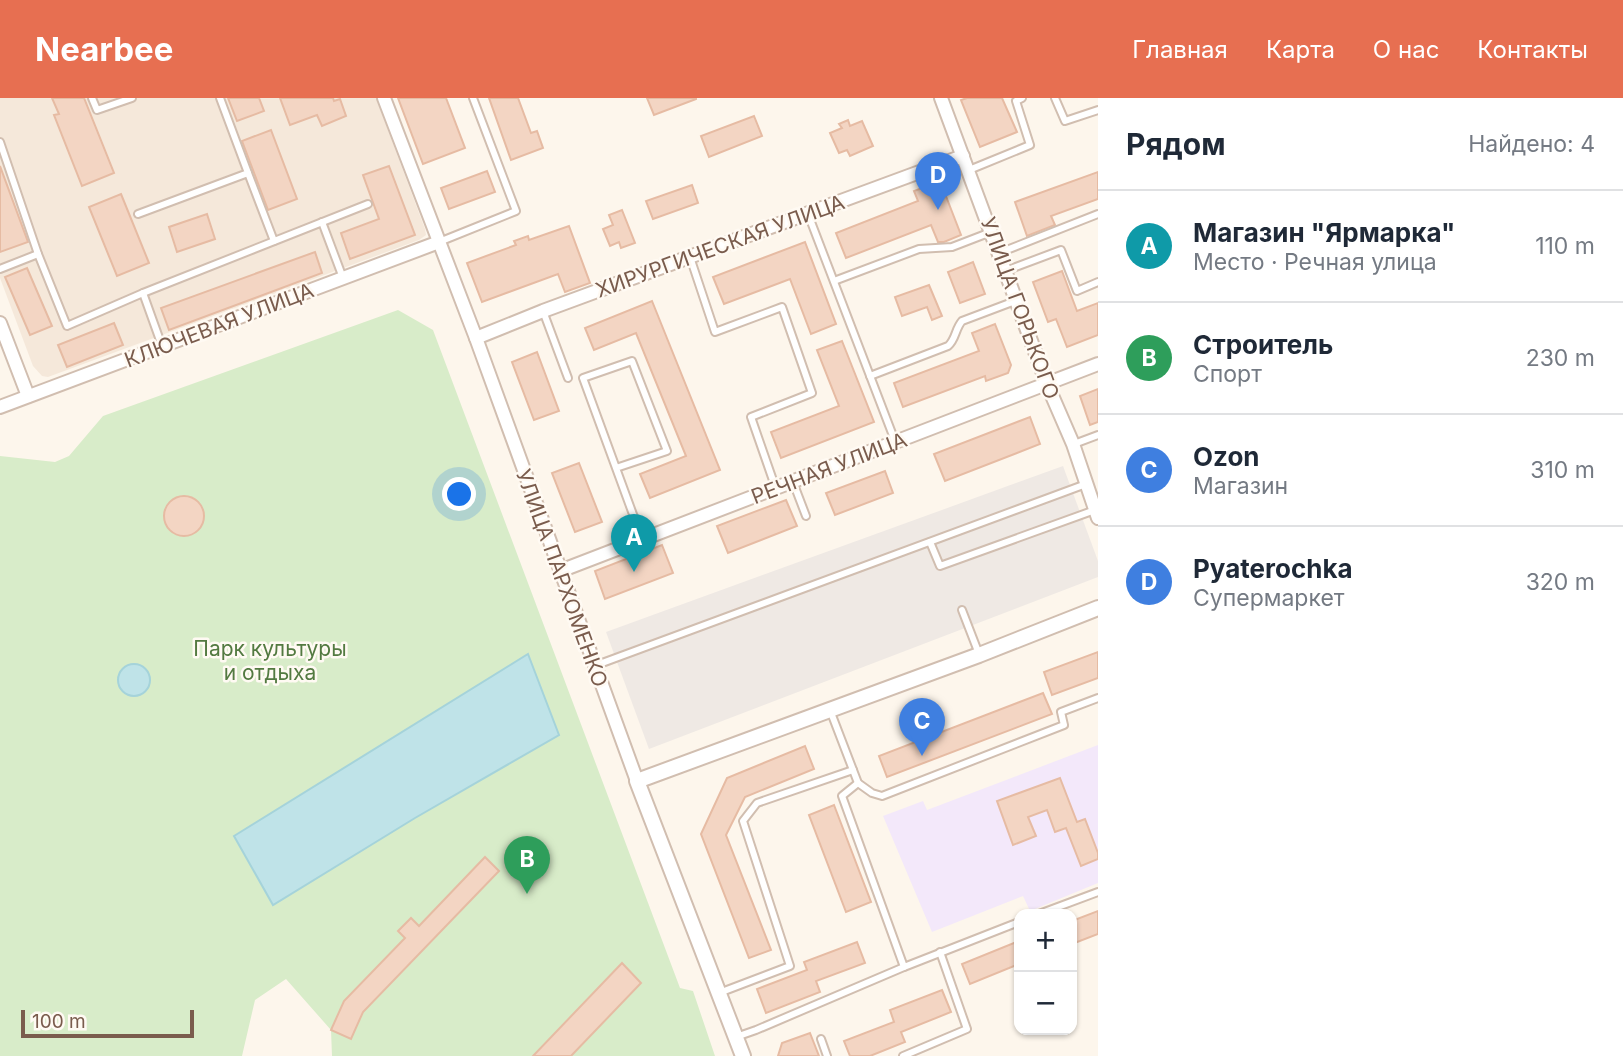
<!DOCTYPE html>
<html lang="ru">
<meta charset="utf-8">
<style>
:root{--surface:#fff;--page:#f6f6f7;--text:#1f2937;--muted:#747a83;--line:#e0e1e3;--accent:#e76f51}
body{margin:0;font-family:Inter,sans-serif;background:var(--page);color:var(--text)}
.controls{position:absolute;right:21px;bottom:21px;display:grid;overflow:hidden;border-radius:14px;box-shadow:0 2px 5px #0004}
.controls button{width:63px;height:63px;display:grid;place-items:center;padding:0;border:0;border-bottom:2px solid var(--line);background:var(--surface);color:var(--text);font:35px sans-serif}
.scale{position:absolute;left:21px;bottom:18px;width:173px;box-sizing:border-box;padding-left:7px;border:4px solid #7a5c4d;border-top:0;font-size:19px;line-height:24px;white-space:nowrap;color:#7a5c4d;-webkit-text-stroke:5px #fffaf3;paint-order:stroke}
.you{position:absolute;left:460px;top:397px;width:24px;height:24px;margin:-18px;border:5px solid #fff;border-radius:50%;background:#1a73e8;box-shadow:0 0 0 10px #1a73e833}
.badge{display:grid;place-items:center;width:46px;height:46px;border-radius:50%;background:var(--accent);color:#fff;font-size:23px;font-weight:700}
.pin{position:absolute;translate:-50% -58px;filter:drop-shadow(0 2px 4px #0008)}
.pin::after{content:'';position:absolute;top:37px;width:24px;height:21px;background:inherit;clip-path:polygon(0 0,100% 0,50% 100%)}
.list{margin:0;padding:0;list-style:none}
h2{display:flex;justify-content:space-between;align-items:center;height:91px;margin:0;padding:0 28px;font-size:30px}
h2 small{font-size:23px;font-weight:400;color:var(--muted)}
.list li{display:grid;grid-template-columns:46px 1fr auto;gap:21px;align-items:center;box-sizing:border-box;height:112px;padding:0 28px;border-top:2px solid var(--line)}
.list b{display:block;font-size:26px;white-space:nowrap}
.list p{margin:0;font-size:23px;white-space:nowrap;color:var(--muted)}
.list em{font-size:23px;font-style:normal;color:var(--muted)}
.map{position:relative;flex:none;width:1098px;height:958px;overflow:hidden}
header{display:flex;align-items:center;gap:42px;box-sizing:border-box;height:98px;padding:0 35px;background:var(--accent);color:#fff}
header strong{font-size:33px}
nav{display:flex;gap:38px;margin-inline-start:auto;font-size:24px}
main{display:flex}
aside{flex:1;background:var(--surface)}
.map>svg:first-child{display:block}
.residential{fill:#f5e8da}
.industrial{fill:#efe9e4}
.education{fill:#f3e8fa}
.green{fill:#d8ecc9}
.water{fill:#bfe3e8;stroke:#a5d3da;stroke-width:2}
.building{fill:#f3d5c3;stroke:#e6bba3;stroke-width:2}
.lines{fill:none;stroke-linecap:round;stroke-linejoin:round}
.service-casing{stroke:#d1beb0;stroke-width:10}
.minor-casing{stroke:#d1beb0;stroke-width:16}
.tertiary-casing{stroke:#d1beb0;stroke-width:18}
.service{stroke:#fff;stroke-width:6}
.minor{stroke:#fff;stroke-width:12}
.tertiary{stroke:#fff;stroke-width:14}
.labels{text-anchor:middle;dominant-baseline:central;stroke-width:5;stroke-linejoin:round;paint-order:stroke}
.street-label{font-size:21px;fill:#7a5c4d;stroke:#fffaf3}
.park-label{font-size:21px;fill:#537a41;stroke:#fffaf3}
</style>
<header>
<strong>Nearbee</strong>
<nav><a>Главная</a><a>Карта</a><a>О нас</a><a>Контакты</a></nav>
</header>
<main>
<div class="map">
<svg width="1098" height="958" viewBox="0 0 1098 958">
<rect width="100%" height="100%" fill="#fdf6ec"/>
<path class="residential" d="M0,0H376L425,131L426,137L419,142L48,279L42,278L33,268L0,180Z"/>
<path class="industrial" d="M1063,368L1098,463V479L649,651L606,534Z"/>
<path class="education" d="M1098,647V785L1030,813L1023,798L932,834L883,718L923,703L927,712Z"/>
<path class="green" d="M398,212L433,232L680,890L693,893L715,958H332L331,932L286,881L255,902L242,958H0V358L55,364L69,358L103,318Z"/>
<g class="water">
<path d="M528,556L559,637L415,720L273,807L234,738Z"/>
<circle cx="134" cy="582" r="16"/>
</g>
<g class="building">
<path d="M52,0H84L114,75L82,88L54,17L59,16Z"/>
<path d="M228,0H259L264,13L237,23Z"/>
<path d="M280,0H333L334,3L340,1L346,18L322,28L317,17L290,27Z"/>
<path d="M398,0H446L465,50L423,66Z"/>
<path d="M489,0H518L531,35L537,33L543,50L511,62Z"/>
<path d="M647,0H696V1L654,17Z"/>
<path d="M967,0H1002L1017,34L980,49L961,2Z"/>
<path d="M754,18L762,38L709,59L701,38Z"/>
<path d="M848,22L850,28L862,23L873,48L850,58L847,52L839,55L830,35L842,30L839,26Z"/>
<path d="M271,32L297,101L268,112L242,43Z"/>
<path d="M0,68L28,144L0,154Z"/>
<path d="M389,68L415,137L350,161L341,135L379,121L363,77Z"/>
<path d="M487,73L495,94L449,111L441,90Z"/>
<path d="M1098,74V101L1051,118L1055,127L1027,138L1015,104Z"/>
<path d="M935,85L942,88L961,137L944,144H938L931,127L846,160L836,135L918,103L914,93Z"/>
<path d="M692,87L698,105L653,121L646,103Z"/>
<path d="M121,96L149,165L117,178L89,109Z"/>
<path d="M622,112L635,145L621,150L619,144L610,148L603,131L613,127L609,117Z"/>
<path d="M207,116L215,141L177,154L169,129Z"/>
<path d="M569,128L590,185L565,194L558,176L482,204L467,165L516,147L514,143L528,138L529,142Z"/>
<path d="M805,144L836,226L811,236L790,181L724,206L713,179Z"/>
<path d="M315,154L322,175L169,232L161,210Z"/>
<path d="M973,164L985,196L960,205L948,174Z"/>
<path d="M27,170L52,228L30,237L5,179Z"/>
<path d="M1062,173L1077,213L1098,205V237L1067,249L1056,221L1048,224L1033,184Z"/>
<path d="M929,187L942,218L932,222L927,209L902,218L895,199Z"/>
<path d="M652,203L720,372L650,400L640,376L686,358L636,235L594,252L585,230Z"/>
<path d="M114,225L123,247L67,269L58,247Z"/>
<path d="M995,226L1011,267L1008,275L986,283L985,278L903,309L894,285L979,253L972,235Z"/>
<path d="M842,243L874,324L781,360L771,334L839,308L817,252Z"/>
<path d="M537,254L559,313L534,322L512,264Z"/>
<path d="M1098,291V324L1090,327L1080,298Z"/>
<path d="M1030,319L1040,346L945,383L934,356Z"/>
<path d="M579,365L602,424L575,434L552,375Z"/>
<path d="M885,373L893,395L835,417L826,395Z"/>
<circle cx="184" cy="418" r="20"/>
<path d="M786,402L797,428L728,455L717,428Z"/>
<path d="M662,447L673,475L605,501L595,473Z"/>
<path d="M1098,554V580L1052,597L1044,574Z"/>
<path d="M1043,595L1052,616L887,679L879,658Z"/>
<path d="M805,648L814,671L745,699L726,737L771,852L749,860L701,736L727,680Z"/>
<path d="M1060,680L1077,724L1085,721L1098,755V761L1081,768L1066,730L1055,734L1047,712L1028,719L1036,738L1013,747L997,703Z"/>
<path d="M834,707L871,804L846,814L809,717Z"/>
<path d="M485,759L499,773L363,914L351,941L331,932L344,903L405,840L398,833L411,820L419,828Z"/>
<path d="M1098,813V836L1072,846V823Z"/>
<path d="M1019,843V866L970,886L962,866Z"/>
<path d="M857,844L865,865L816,883L820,894L766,915L757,891L807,872L804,864Z"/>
<path d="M622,865L641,885L571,958H533Z"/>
<path d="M942,892L951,914L901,934L905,944L870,958H850L844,943L894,924L890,912Z"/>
<path d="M810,935L819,958H778L782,945Z"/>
</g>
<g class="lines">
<defs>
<g id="service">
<path d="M92,0L97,12L132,0"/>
<path d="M1055,0L1065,23L1098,12"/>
<path d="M0,44L38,156L67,228L143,195L368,106"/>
<path d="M969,72L1030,47L1016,3L1022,0"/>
<path d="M248,75L274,143"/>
<path d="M138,116L248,75L220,0"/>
<path d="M808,116L895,343"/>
<path d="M322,124L343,180"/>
<path d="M439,144L516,113L473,0"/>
<path d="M999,155L1098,116"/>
<path d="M690,159L715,234L782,209L812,295L751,319L776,391"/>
<path d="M0,171L38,156"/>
<path d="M1005,173L1061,152L1077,193L1098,184"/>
<path d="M834,183L919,151L952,149L991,134"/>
<path d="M143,195L162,248"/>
<path d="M543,213L568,280"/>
<path d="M870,278L948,248C956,241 955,231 962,223L1015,203"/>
<path d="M1074,346L1098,337"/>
<path d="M616,370L667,353L632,263L583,280L642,441"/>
<path d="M793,384L806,418"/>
<path d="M930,444L940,468L1095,412"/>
<path d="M962,512L979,556"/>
<path d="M594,568L1086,386"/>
<path d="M830,612L858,685L872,695L882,698L1064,627L1061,614L1098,600"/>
<path d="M858,685L842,698L904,869L1019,824"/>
<path d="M1039,816L1098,794"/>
<path d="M719,895L790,868L743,723L757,705L853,672"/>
<path d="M736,939L756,932L904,869"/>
<path d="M821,941L827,958"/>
<path d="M903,958L967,931L940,854"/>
</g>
<g id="minor">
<path d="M384,0L476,240L637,683"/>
<path d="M941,0L1047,286L1073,346L1098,420"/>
<path d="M0,225L28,298"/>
<path d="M476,240L543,213L963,58"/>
<path d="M0,309L439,144"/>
<path d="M560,473L1098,266"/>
</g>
<path id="tertiary" d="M743,958L637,683L979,557L1098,510"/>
</defs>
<use href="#service" class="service-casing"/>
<use href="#minor" class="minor-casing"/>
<use href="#tertiary" class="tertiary-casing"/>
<use href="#service" class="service"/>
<use href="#minor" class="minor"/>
<use href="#tertiary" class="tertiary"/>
</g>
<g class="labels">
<g class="street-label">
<text transform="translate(720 148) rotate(-20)">ХИРУРГИЧЕСКАЯ УЛИЦА</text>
<text transform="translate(1020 210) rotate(70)">УЛИЦА ГОРЬКОГО</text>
<text transform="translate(219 227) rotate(-21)">КЛЮЧЕВАЯ УЛИЦА</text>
<text transform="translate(829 370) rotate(-21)">РЕЧНАЯ УЛИЦА</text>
<text transform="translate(562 480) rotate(70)">УЛИЦА ПАРХОМЕНКО</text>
</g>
<g class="park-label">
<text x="270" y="550">Парк культуры<tspan x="270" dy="24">и отдыха</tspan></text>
</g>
</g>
</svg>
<div class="controls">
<button>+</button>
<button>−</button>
</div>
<div class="scale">100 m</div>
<div class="you"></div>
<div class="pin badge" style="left:634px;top:474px;background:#0f9aa8">A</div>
<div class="pin badge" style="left:527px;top:796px;background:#2e9e5b">B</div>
<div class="pin badge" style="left:922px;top:658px;background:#3f7fe0">C</div>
<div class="pin badge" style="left:938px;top:112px;background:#3f7fe0">D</div>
</div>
<aside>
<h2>Рядом<small>Найдено: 4</small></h2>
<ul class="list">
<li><span class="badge" style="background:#0f9aa8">A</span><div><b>Магазин &quot;Ярмарка&quot;</b><p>Место · Речная улица</p></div><em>110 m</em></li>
<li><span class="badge" style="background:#2e9e5b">B</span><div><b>Строитель</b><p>Спорт</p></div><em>230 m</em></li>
<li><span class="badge" style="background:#3f7fe0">C</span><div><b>Ozon</b><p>Магазин</p></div><em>310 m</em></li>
<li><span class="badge" style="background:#3f7fe0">D</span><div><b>Pyaterochka</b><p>Супермаркет</p></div><em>320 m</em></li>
</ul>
</aside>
</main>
